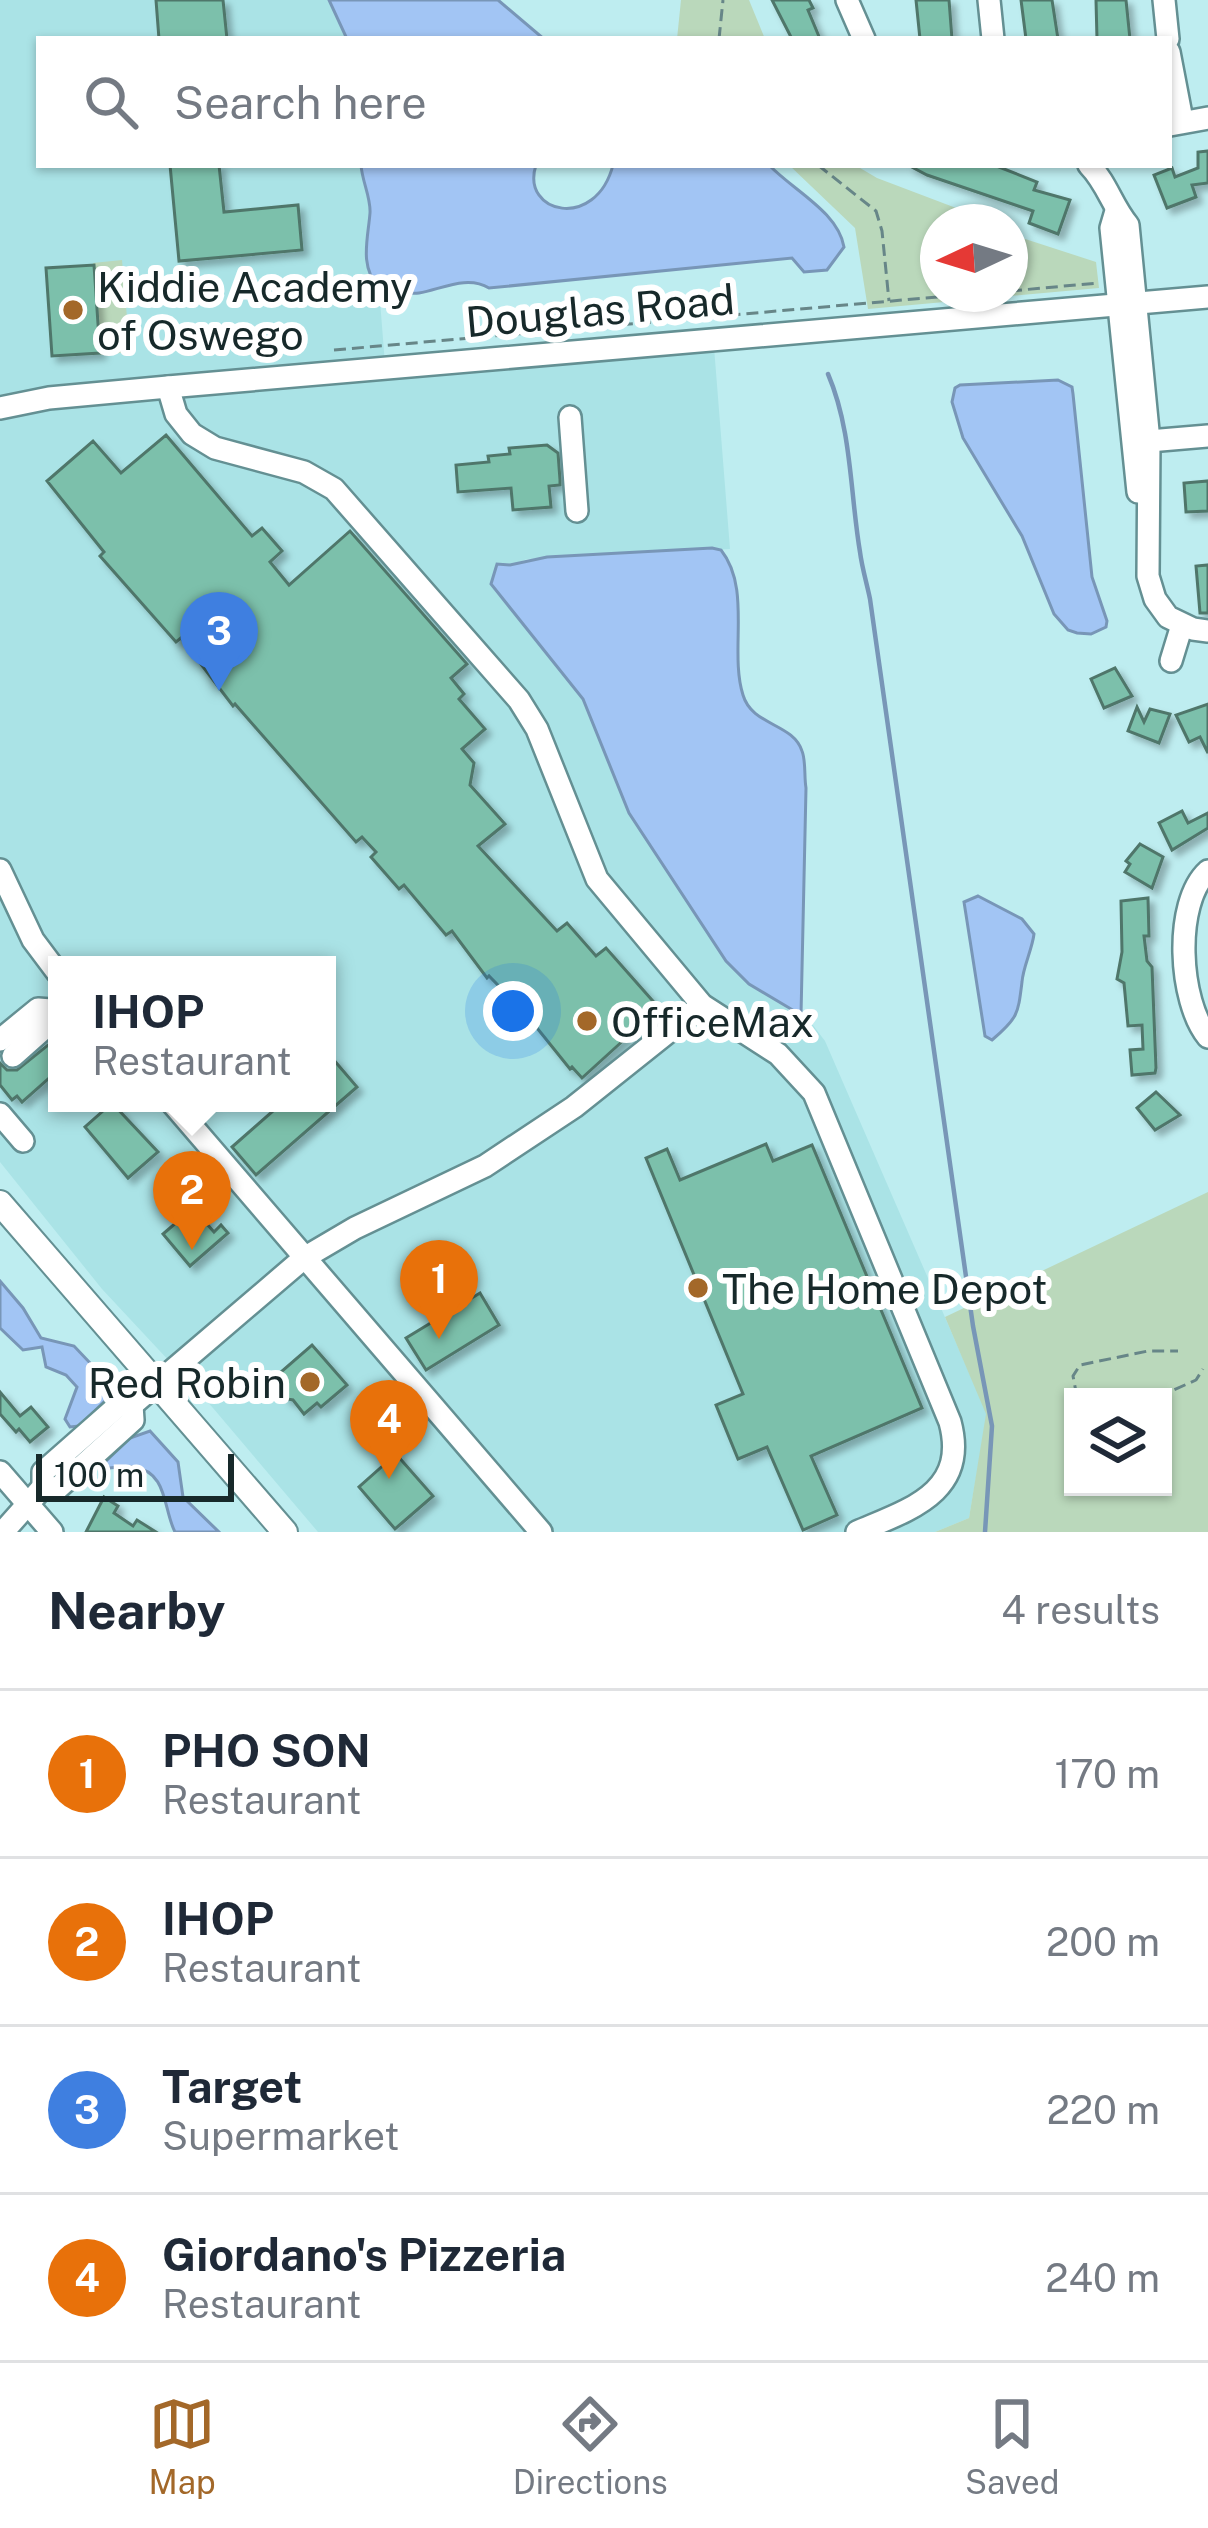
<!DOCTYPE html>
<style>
:root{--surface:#fff;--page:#f2f2f3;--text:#1f2937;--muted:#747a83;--line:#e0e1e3;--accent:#a36829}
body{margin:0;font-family:"Public Sans",sans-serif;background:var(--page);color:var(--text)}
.controls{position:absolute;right:36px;bottom:36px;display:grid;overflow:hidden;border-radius:0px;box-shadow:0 3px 9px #0004}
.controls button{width:108px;height:108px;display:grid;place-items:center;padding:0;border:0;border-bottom:3px solid var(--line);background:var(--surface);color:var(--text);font:60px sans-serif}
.compass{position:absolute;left:920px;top:204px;width:108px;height:108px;border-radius:50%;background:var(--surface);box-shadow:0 3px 9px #0004;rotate:266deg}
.scale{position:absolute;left:36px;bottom:30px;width:198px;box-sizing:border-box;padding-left:12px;border:6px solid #17292a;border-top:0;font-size:33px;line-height:42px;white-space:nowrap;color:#17292a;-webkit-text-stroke:9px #fff;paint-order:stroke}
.you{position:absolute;left:513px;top:1011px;width:42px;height:42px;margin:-30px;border:9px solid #fff;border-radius:50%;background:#1a73e8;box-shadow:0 0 0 18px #1a73e833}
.badge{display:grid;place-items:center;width:78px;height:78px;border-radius:50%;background:var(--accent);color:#fff;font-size:39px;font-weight:700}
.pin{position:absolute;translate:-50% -99px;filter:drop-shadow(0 3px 6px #0008)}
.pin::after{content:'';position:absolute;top:63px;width:42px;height:36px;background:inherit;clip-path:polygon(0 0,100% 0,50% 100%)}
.popup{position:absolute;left:48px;top:956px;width:288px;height:156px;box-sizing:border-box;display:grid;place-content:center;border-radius:0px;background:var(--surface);filter:drop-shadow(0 3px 9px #0005);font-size:39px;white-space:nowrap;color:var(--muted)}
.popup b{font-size:45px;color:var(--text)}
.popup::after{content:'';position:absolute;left:50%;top:100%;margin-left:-24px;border:24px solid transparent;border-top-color:var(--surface)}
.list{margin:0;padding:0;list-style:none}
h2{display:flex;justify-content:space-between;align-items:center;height:156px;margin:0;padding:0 48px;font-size:51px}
h2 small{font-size:39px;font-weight:400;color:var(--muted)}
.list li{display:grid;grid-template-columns:78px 1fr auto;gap:36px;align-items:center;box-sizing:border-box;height:168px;padding:0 48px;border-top:3px solid var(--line)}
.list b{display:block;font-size:45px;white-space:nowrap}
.list p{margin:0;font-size:39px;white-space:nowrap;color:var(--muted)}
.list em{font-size:39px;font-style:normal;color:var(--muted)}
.icon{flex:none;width:66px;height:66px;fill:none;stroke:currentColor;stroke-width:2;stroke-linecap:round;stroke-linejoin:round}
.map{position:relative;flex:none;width:1208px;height:1532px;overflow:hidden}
.search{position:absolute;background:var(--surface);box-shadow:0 3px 9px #0004;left:36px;right:36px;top:36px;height:132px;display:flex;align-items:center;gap:30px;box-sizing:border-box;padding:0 42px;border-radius:0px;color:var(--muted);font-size:45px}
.sheet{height:828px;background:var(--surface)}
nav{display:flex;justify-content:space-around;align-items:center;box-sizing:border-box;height:168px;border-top:3px solid var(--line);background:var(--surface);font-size:33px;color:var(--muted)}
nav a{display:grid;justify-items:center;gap:6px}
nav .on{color:var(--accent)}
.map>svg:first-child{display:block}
.built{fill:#aae3e6;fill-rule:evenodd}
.green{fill:#bad8bb;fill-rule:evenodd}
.water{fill:#a2c5f4;stroke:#7896b7;stroke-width:3}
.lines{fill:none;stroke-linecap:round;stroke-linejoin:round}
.stream{stroke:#7896b7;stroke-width:4.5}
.building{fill:#7bc0ab;stroke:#4f766a;stroke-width:3;filter:url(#shadow)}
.minor-casing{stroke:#649093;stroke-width:26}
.major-casing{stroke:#649093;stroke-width:28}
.path{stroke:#678688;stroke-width:3;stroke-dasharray:12 6;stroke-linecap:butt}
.minor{stroke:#fff;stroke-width:21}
.major{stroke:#fff;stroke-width:24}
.poi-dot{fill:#a36829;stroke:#fff;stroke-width:4.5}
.labels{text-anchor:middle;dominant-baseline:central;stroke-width:12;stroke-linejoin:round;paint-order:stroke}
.poi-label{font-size:42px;fill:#17292a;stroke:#fff;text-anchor:start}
.street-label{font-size:42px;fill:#17292a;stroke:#fff}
</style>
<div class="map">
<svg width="1208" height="1532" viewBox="0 0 1208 1532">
<defs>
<filter id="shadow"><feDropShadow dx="5.5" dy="5.5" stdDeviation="3" flood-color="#0004"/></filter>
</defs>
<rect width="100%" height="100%" fill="#beedf0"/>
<path class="built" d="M0,0H329L347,39H39V165H361L370,212L365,252L374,285L379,288L386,377L714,347L730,549L527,559L510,565L494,590L583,699L629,813L726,961L794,1014L803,1012L825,1041L987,1414L969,1518L935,1532H318L213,1408L102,1289L0,1162ZM57,965H327V1103H57Z"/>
<g class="green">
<path d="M681,0H749L765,39H677Z"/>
<path d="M789,165H855L877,178L993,222H938V294H1010V234L1096,262L1099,288L868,309L855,228Z"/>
<path d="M122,260L130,352L100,355L93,263Z"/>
<path d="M1208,1192V1532H935L969,1518L986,1414L945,1317ZM1073,1397H1163V1487H1073Z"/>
</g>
<g class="water">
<path d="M329,0H498L544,39H347Z"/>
<path d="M361,165H536C520,214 596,231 613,165H769C794,191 838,212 844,247L827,270L804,272L792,258L489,288C467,275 442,289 419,293C407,295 391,290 379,288C359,266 368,239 370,213C371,198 362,181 361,165Z"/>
<path d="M1058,380L1072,387L1073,394L1092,577L1107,621L1106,627L1091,634L1077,633L1068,630L1054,614L1022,536L963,438L952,402L955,388L960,385Z"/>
<path d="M712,548L721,550C752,589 729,651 743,695C752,726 793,723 802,751C806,761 804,776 806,788L801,1015L749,984L726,961L629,813L583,699L491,584L497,564L510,565L547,557Z"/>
<path d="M978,896L1022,919L1034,934C1032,950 1023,967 1022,982C1018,1014 1018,1018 992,1040L985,1036L964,902Z"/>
<path d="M0,1281L23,1308L41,1338L74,1346L109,1383V1397L79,1426L70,1427L65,1419L77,1387L66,1375L46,1367L42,1347L23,1350L0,1328Z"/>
<path d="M150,1431L178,1462L183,1497L219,1532H175C163,1509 168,1472 134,1467C123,1465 114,1469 104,1468L103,1464L130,1438Z"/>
</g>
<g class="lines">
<path class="stream" d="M828,374C852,430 850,493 860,552C862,568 867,584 870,599L973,1326L992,1426L985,1532"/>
</g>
<g class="building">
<path d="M156,0H223L227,39H159Z"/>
<path d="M772,0H809L813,8L808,10L820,39H792Z"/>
<path d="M916,0H949L952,39H920Z"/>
<path d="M1021,0H1052L1058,39H1026Z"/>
<path d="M1096,0H1126L1130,39H1097Z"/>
<path d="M1208,151V183L1192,185L1196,197L1167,208L1154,175L1172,168L1175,177L1198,168V152Z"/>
<path d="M170,165H219L224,212L298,205L302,250L179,261Z"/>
<path d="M908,165H994L1037,182L1034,190L1070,200L1058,234L1029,223L1033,211L927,175Z"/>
<path d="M94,265L100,353L52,356L46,268Z"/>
<path d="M166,435L252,536L262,528L282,551L270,562L289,585L350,531L467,664L451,678L464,694L459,699L485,729L462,749L474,763L470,785L505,824L478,846L557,931L567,923L596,956L606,948L659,1008L582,1078L572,1067L570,1069L525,1013L489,976L487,978L452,931L446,935L404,885L399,889L371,857L376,852L362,837L356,842L235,704L233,706L181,638L176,642L100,556L104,552L47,481L93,441L121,473Z"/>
<path d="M547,445L558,453L560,480V485L549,486L551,507L513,510L511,488L458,492L456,465L489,462L488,456L510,454L509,448Z"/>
<path d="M1208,481V511L1186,512L1184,483Z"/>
<path d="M1208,565V613H1200L1196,566Z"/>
<path d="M1115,668L1132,696L1104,708L1091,679Z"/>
<path d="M1208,704V753L1200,737L1189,742L1176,715Z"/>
<path d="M1137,707L1144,722L1150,709L1170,714L1159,743L1128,731Z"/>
<path d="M1182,811L1188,823L1208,813V828L1172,850L1159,823Z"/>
<path d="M1140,844L1163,857L1152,888L1125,872L1130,864L1126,861Z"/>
<path d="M1148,898L1149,936H1144L1147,961L1152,967L1156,1068L1155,1073L1132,1075L1130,1050L1143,1049L1142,1025L1128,1026L1124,983L1117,979L1122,952L1121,901Z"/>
<path d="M48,1045L57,1056V1071L22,1102L17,1096L12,1100L0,1085V1063L7,1070H17Z"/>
<path d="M333,1059L357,1087L256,1175L232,1147L282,1103H327V1064Z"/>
<path d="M1156,1092L1180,1115L1155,1130L1137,1108Z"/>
<path d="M112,1103L158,1152L128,1178L85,1127Z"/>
<path d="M766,1144L773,1161L812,1145L922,1408L811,1456L837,1515L803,1530L767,1447L738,1459L716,1405L743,1394L646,1158L667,1149L680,1180Z"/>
<path d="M193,1208L214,1232L221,1225L228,1233L190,1266L163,1234Z"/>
<path d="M480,1293L499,1325L426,1370L406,1338Z"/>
<path d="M312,1345L347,1385L321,1407L317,1403L304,1414L293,1400L287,1399L274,1378Z"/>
<path d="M0,1392L20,1416L31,1407L48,1427L30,1442L19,1429L16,1432L0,1414Z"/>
<path d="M396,1454L433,1496L395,1529L359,1487Z"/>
<path d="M104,1497L118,1506L114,1513L133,1526L137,1520L156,1532H86Z"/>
</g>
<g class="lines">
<defs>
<g id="minor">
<path d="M847,0L864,39"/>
<path d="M989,0L993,39"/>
<path d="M1164,0L1168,39"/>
<path d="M1169,52L1182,120"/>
<path d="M1170,125L1208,118"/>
<path d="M1089,165C1107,183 1112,206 1128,225L1149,441L1148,576L1155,599L1168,617L1193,629L1208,631"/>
<path d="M1116,211L1111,228L1138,492"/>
<path d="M168,387L176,414L192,434L215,448L304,472L334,489L519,700L537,729L597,879L702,1005L778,1054L814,1093L950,1422C969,1493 908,1510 857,1532"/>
<path d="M0,408L49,398L168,387L1208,297"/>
<path d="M570,417L577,511"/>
<path d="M1149,441L1208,436"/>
<path d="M1171,661L1182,625"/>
<path d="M0,870L33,940L57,972"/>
<path d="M1208,871C1173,903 1179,1002 1208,1037"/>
<path d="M0,1040L38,1009L51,1010L57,1016"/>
<path d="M13,1056L57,1017"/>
<path d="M172,1103L541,1532"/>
<path d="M0,1114L23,1141"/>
<path d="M0,1472L52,1532"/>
<path d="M43,1487V1472L119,1405H132L304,1258L355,1228L485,1166L574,1107L702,1005"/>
<path d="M3,1532L43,1487L58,1488L133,1420L132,1405"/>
</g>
<path id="major" d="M0,1203L285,1532"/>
</defs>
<use href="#minor" class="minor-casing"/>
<use href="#major" class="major-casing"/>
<g class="path">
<path d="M719,39L723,0"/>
<path d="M818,165L876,211L882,231L889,301"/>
<path d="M1010,291L1098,283"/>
<path d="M334,350L971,294"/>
<path d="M1077,1397L1073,1376L1080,1365L1148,1351H1178"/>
<path d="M1158,1397L1196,1380L1203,1369"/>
</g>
<use href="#minor" class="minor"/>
<use href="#major" class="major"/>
</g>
<g class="poi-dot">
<circle cx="73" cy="310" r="12"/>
<circle cx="587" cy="1021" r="12"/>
<circle cx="698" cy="1288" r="12"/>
<circle cx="310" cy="1382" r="12"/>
</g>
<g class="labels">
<g class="poi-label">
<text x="97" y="286">Kiddie Academy<tspan x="97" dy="48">of Oswego</tspan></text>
<text x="611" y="1021">OfficeMax</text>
<text x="722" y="1288">The Home Depot</text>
<text x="286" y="1382" text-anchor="end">Red Robin</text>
</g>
<g class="street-label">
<text transform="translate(600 310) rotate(-5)">Douglas Road</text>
</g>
</g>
</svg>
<div class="controls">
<button><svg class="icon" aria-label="layers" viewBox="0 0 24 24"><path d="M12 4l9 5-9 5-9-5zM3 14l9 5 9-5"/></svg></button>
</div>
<svg class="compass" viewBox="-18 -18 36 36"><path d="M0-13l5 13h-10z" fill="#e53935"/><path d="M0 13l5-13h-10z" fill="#747a83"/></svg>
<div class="scale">100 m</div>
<div class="you"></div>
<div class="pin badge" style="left:439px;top:1339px;background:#e8710a">1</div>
<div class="pin badge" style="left:192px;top:1250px;background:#e8710a">2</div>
<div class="popup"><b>IHOP</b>Restaurant</div>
<div class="pin badge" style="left:219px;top:691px;background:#3f7fe0">3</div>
<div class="pin badge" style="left:389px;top:1479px;background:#e8710a">4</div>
<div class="search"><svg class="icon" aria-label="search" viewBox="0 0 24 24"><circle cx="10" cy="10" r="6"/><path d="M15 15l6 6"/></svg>Search here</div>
</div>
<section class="sheet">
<h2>Nearby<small>4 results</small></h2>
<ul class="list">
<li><span class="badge" style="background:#e8710a">1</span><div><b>PHO SON</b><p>Restaurant</p></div><em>170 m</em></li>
<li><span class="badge" style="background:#e8710a">2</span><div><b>IHOP</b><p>Restaurant</p></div><em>200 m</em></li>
<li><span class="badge" style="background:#3f7fe0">3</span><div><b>Target</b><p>Supermarket</p></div><em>220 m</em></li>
<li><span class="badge" style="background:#e8710a">4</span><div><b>Giordano's Pizzeria</b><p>Restaurant</p></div><em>240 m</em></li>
</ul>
</section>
<nav>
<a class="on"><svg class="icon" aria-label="map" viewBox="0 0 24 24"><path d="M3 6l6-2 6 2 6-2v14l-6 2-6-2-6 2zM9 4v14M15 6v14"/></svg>Map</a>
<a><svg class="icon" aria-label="directions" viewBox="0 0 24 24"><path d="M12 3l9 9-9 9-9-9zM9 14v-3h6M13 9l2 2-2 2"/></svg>Directions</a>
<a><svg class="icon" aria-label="saved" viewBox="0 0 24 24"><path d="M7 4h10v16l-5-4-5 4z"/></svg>Saved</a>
</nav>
